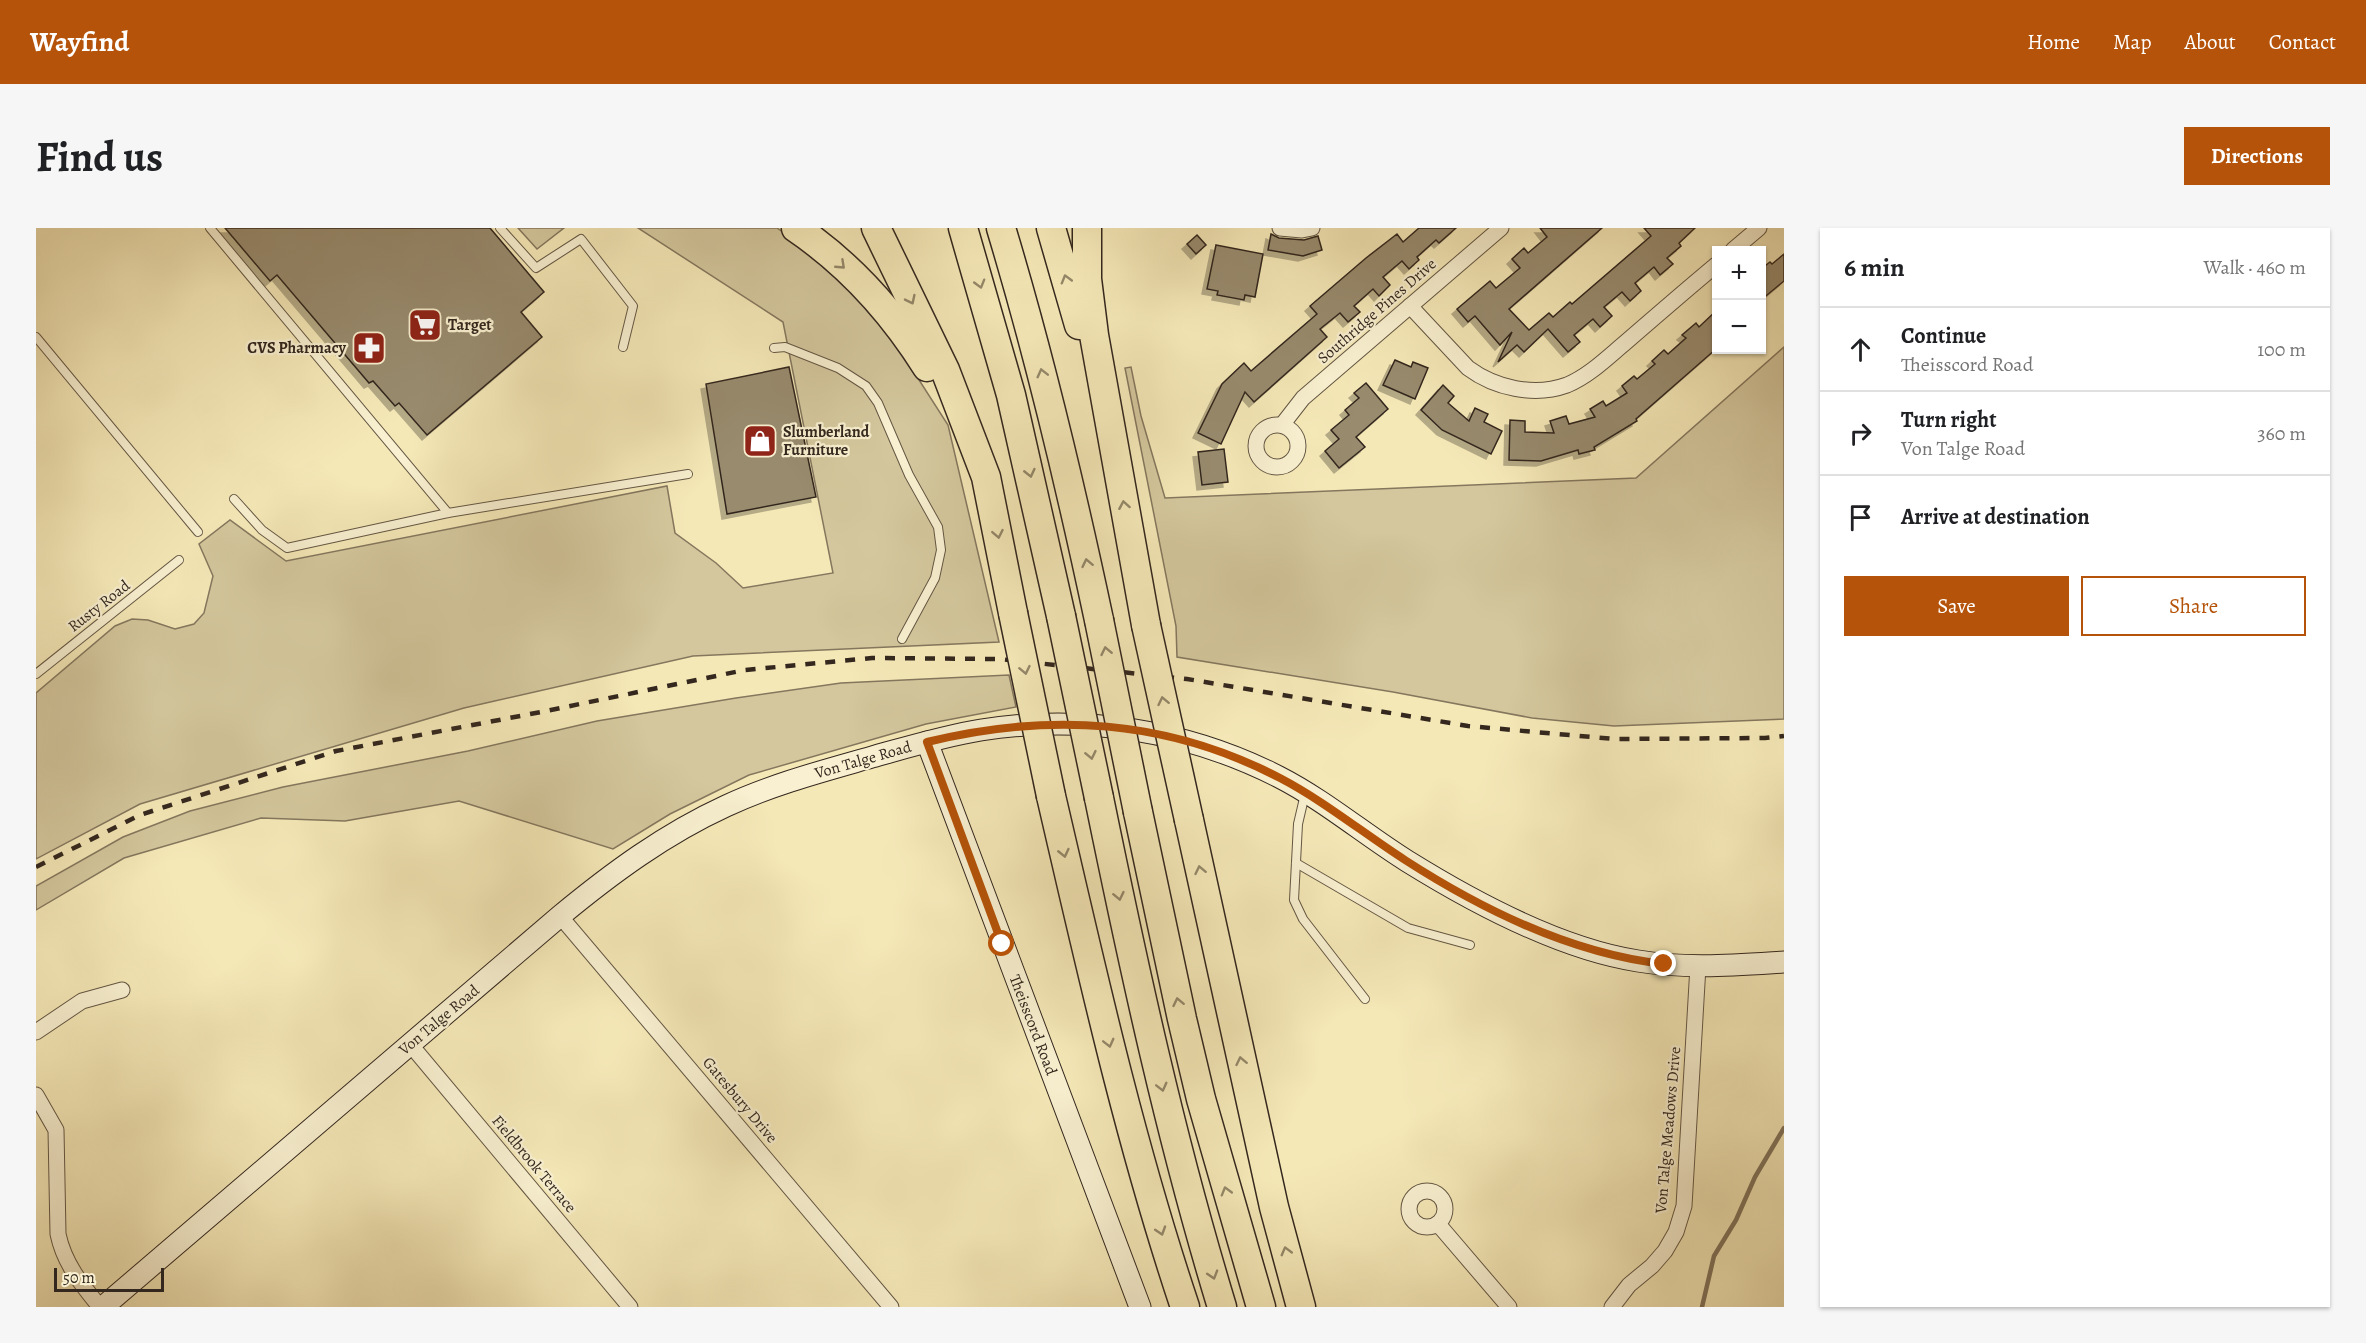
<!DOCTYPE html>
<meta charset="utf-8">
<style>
:root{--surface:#fff;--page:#f6f6f6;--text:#202124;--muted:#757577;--line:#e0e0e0;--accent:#b45309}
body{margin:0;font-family:Alegreya,serif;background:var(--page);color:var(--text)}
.controls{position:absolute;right:18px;top:18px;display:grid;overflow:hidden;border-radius:0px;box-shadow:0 2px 4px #0004}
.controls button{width:54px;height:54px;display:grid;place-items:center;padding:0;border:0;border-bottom:2px solid var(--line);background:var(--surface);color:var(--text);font:30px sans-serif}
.scale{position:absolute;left:18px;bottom:15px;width:110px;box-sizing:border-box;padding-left:6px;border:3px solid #33271e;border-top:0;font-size:16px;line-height:21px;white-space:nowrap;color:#33271e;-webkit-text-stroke:4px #f8f0d0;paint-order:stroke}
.stop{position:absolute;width:18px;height:18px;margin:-14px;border:4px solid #b45309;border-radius:50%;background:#fff}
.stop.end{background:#b45309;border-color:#fff;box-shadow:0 2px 6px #0008}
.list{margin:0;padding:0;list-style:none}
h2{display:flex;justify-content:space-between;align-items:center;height:78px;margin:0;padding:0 24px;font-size:26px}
h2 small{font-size:20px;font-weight:400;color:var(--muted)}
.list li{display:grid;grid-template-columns:39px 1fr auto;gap:18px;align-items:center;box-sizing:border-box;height:84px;padding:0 24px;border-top:2px solid var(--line)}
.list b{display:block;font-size:22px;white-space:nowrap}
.list p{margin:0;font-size:20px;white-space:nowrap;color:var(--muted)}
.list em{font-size:20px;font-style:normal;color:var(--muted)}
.actions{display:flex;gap:12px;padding:18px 24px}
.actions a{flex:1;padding:14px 0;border:2px solid var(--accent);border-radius:0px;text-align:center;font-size:21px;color:var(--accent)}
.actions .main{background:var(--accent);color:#fff}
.icon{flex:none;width:33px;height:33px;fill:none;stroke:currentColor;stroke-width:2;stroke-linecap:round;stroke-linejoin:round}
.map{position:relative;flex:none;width:1748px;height:1079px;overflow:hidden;border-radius:0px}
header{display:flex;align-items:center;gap:36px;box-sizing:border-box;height:84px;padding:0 30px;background:var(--accent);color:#fff}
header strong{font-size:28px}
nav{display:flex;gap:33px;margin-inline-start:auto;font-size:21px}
.intro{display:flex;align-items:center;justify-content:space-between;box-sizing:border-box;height:144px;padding:0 36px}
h1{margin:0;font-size:42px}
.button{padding:15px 27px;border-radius:0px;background:var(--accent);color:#fff;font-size:21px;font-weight:700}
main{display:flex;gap:36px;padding:0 36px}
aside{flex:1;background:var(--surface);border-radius:0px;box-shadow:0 2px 4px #0004}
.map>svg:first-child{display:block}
.green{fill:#d4c79d;stroke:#84775e;stroke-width:1.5}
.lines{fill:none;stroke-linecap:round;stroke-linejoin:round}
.stream{stroke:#80735b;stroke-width:4.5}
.building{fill:#988b6e;stroke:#33271e;stroke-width:1.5;filter:url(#shadow)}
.lane-casing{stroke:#645744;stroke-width:10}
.street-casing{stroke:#645744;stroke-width:17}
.secondary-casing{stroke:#33271e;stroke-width:23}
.highway-casing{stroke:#33271e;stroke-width:31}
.lane{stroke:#f8f0d0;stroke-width:8}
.street{stroke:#f8f0d0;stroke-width:15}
.secondary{stroke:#f8f0d0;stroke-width:21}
.highway{stroke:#f5e8b7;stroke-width:28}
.rail{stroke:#33271e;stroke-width:4.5;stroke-dasharray:10 10;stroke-linecap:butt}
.highway-bridge-casing{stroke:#33271e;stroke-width:31;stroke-linecap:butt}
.highway-bridge{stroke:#f5e8b7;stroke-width:28}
.oneway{stroke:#94886a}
.route{stroke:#b45309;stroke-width:8}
.labels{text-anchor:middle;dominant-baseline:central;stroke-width:4.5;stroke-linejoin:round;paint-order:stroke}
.street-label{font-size:16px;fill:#33271e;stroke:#f8f0d0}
.poi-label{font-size:16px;font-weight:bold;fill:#33271e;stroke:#f8f0d0;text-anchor:start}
</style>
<header>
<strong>Wayfind</strong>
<nav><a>Home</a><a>Map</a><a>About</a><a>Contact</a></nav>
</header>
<div class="intro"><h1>Find us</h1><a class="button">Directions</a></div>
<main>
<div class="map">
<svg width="1748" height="1079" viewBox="0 0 1748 1079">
<defs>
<filter id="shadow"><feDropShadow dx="-5" dy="5" stdDeviation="0" flood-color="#0004"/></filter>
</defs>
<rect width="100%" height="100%" fill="#f5e8b7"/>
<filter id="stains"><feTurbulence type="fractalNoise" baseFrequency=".00333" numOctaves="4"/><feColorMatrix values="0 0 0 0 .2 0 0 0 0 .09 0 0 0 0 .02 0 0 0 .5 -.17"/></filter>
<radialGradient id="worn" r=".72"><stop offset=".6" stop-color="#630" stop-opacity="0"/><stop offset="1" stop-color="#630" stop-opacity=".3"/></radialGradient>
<g class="green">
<path d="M482,0H528L501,21Z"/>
<path d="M602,0H741L789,34L842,88L912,197L963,414L657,428L428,480L104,576L0,631V465L79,398L96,391L112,392L139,401L158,396L168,385L177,348L163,316L194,292L250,333L631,258L639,305L680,335L707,360L797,345L747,94Z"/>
<path d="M1748,119V491L1578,498L1496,490L1357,464L1141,429L1140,398L1089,140L1095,139L1105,188L1129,270L1600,250Z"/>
<path d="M973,447L980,479L890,496L713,547L634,586L577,621L423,573L309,593L225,590L88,630L0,682V658L87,609L154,583L247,559L432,523L561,493L700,470L805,455Z"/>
</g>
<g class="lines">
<path class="stream" d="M1666,1079L1678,1028L1700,992L1719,949L1748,900"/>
</g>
<g class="building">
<path d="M189,0H454L508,64L485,84L506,109L391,207L363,175L359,178L337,153L333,155L241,47L234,53Z"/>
<path d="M1383,0H1420L1403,15L1400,12L1381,29L1383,32L1373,41L1366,33L1347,49L1354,57L1343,68L1337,61L1318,78L1324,84L1312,94L1304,85L1284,101L1291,109L1218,174L1209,164L1185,216L1162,205L1186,156L1208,135L1215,143L1281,86L1274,78L1330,30L1361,6L1367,14Z"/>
<path d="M1504,0H1566L1473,81L1493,102L1513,85L1517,89L1534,74L1536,76L1615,8L1608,0H1659L1643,15L1645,18L1631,30L1637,36L1624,47L1618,39L1599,55L1605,63L1594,73L1586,64L1568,79L1576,88L1564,99L1557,91L1538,107L1544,114L1532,124L1512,101L1488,124L1481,117L1462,134L1476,104L1464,117L1439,88L1432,94L1421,81L1454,53L1460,60L1484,40L1476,31L1488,20L1492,25L1511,9Z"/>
<path d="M1235,6L1243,10L1268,12L1282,8L1286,22L1267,28L1232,22Z"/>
<path d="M1161,7L1170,17L1160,26L1151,16Z"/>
<path d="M1180,17L1227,26L1219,69L1209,67L1208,72L1181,67L1182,63L1171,61Z"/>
<path d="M1748,26V53L1725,72V41L1734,34L1736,36Z"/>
<path d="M1680,83V121L1600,191L1601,193L1558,219L1559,222L1543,226L1542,222L1505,233L1473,232L1474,192L1489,193V204L1518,205L1514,193L1530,188L1533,196L1559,189L1554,181L1567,173L1570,178L1591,165L1586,158L1598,148L1601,151L1619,136L1616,133L1628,122L1632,126L1650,110L1646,107L1660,95L1663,99Z"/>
<path d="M1359,132L1375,139L1377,134L1392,140L1379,171L1347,157Z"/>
<path d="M753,139L780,269L691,286L670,156Z"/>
<path d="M1330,155L1352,181L1320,209L1329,219L1303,240L1289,223L1303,211L1295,202L1313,187L1309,182L1323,170L1318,165Z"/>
<path d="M1407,157L1418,168L1412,175L1433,193L1439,180L1452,186L1448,194L1466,203L1455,226L1406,202L1385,182Z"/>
<path d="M1188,221L1192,254L1166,257L1162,224Z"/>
</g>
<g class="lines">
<defs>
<g id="lane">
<path d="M174,0L412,285"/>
<path d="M464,0L500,40L545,11L597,78L587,119"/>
<path d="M0,109L162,304"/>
<path d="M738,120L749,119L802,140L830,158L842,175L873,247L902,299L905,322L899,350L866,411"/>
<path d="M198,271L226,302L251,320L412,285L652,246"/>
<path d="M0,446L143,332"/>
<path d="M1269,566L1262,596L1258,672L1267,691L1329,771"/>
<path d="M1260,635L1372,700L1434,717"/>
</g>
<g id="street">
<path d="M1244,0L1266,2L1276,0"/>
<path d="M1697,22L1723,0"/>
<path d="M1374,78L1432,140C1459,160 1498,169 1531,157C1553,148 1572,129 1590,114C1620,88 1650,62 1680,37"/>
<path d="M1246,197L1267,170L1465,0"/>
<circle cx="1241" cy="218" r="21"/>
<path d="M524,688L855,1079"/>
<path d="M0,804L46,773L86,762"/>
<path d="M374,816L594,1079"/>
<path d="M0,867L20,902L22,1006C28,1035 45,1056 64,1079"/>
<circle cx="1391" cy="981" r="18"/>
<path d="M1402,996L1473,1079"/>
<path d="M1576,1079L1593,1057L1616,1038L1629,1023L1640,1004L1648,978L1662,738"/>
</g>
<g id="secondary">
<path d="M891,514L1104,1079"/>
<path d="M67,1079L524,688C576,645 629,606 690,578C737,556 787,543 836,529C872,519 908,508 945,502C1047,486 1151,502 1243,549C1288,572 1328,606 1371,633C1437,674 1524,721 1602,733C1650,741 1699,737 1748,734"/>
</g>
<g id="highway">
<path d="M760,0C813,36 857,85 891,139"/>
<path d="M840,0L909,142L950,249L977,385"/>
<path d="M927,0L975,167L1025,388"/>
<path d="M965,0C1004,129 1035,260 1063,392"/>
<path d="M1015,0L1043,97"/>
<path d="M1051,0V51L1058,107L1110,397"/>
<path d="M1015,568C1055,740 1093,912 1149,1079"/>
<path d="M1063,570C1098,741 1135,912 1186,1079"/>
<path d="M1102,584L1146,791L1165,871L1225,1079"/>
<path d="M1153,592L1238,979L1265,1079"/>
</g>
</defs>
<use href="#lane" class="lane-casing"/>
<use href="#street" class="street-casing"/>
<use href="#secondary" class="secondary-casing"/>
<use href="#highway" class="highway-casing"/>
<use href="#lane" class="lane"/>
<use href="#street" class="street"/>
<use href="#secondary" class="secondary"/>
<use href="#highway" class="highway"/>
<path class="rail" d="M0,639L104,587L300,523L505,484L709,442L836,430L963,431L1151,451L1432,498L1578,511L1729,510L1748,508"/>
<defs>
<g id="highway-bridge">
<path d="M977,385L1015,568"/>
<path d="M1025,388L1063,570"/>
<path d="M1063,392L1102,584"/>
<path d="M1110,397L1153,592"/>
</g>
</defs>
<use href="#highway-bridge" class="highway-bridge-casing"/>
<use href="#highway-bridge" class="highway-bridge"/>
</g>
<defs><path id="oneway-chevron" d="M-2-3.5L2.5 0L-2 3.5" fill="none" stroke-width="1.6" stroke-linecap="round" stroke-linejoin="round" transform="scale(1.5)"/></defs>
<g class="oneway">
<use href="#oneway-chevron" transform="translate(805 37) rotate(43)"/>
<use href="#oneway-chevron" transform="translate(1030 51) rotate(-106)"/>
<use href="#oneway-chevron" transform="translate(944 56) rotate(74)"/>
<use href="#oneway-chevron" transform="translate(875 72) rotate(64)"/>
<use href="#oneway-chevron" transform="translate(1006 145) rotate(-104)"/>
<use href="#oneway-chevron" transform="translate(994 245) rotate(77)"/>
<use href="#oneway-chevron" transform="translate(1088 277) rotate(-100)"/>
<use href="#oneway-chevron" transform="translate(962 306) rotate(79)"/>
<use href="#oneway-chevron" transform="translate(1051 335) rotate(-102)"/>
<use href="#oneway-chevron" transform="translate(1070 423) rotate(-102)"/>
<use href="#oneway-chevron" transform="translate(989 442) rotate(78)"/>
<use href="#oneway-chevron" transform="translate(1127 473) rotate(-102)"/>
<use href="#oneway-chevron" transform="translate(1055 527) rotate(78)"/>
<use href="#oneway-chevron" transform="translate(1028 625) rotate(77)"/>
<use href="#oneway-chevron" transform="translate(1164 642) rotate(-102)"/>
<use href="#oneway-chevron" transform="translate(1083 668) rotate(78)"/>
<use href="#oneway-chevron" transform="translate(1142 774) rotate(-102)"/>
<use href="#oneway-chevron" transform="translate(1073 815) rotate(76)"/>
<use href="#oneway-chevron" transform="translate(1205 833) rotate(-102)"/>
<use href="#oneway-chevron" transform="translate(1126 859) rotate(76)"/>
<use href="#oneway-chevron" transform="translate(1190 963) rotate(-106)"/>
<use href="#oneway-chevron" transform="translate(1125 1003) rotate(72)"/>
<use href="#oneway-chevron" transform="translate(1250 1023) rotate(-105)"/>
<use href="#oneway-chevron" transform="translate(1177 1047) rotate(73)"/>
</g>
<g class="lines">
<path class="route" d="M966,716L891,514C1014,484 1131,491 1244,550C1288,573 1327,605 1369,632C1445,681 1537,726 1628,736"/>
</g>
<defs>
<symbol id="supermarket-square" viewBox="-11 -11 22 22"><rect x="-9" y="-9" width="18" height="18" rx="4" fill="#8f2418" stroke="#f8f0d0"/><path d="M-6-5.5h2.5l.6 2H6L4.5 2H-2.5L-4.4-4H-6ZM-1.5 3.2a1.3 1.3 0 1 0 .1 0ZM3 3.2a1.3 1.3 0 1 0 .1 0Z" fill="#fff"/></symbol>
<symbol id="pharmacy-square" viewBox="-11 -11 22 22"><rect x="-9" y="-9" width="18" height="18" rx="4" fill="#8f2418" stroke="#f8f0d0"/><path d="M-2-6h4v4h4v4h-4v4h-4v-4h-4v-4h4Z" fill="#fff"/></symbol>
<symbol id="shop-square" viewBox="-11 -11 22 22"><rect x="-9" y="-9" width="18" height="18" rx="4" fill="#8f2418" stroke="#f8f0d0"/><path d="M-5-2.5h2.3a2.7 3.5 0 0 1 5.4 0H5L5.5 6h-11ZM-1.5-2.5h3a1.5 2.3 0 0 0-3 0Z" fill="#fff"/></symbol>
</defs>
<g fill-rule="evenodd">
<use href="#supermarket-square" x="370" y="78" width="38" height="38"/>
<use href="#pharmacy-square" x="314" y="101" width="38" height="38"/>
<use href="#shop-square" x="705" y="194" width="38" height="38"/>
</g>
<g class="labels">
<g class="street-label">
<text transform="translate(1341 83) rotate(-41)">Southridge Pines Drive</text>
<text transform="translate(63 378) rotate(-38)">Rusty Road</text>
<text transform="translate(827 532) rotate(-16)">Von Talge Road</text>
<text transform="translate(403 792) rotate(-40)">Von Talge Road</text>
<text transform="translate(997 797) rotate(69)">Theisscord Road</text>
<text transform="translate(704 872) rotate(50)">Gatesbury Drive</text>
<text transform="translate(1632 902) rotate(-85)">Von Talge Meadows Drive</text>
<text transform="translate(498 936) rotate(50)">Fieldbrook Terrace</text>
</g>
<g class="poi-label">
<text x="412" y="97">Target</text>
<text x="310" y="120" text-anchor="end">CVS Pharmacy</text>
<text x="747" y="204">Slumberland<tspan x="747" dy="18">Furniture</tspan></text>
</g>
</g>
<rect width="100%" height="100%" filter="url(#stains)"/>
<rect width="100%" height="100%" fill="url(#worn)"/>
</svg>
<div class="controls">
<button>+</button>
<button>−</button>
</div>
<div class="scale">50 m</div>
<div class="stop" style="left:966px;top:716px"></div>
<div class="stop end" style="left:1628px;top:736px"></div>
</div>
<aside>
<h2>6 min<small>Walk · 460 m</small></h2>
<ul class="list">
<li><svg class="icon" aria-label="ahead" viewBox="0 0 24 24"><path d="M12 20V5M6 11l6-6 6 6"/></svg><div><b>Continue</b><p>Theisscord Road</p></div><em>100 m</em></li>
<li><svg class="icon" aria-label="right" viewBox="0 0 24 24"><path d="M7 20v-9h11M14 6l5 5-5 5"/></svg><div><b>Turn right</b><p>Von Talge Road</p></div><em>360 m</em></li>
<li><svg class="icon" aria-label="arrive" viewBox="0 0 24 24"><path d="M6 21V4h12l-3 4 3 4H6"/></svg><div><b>Arrive at destination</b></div></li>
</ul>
<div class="actions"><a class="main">Save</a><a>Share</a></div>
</aside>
</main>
